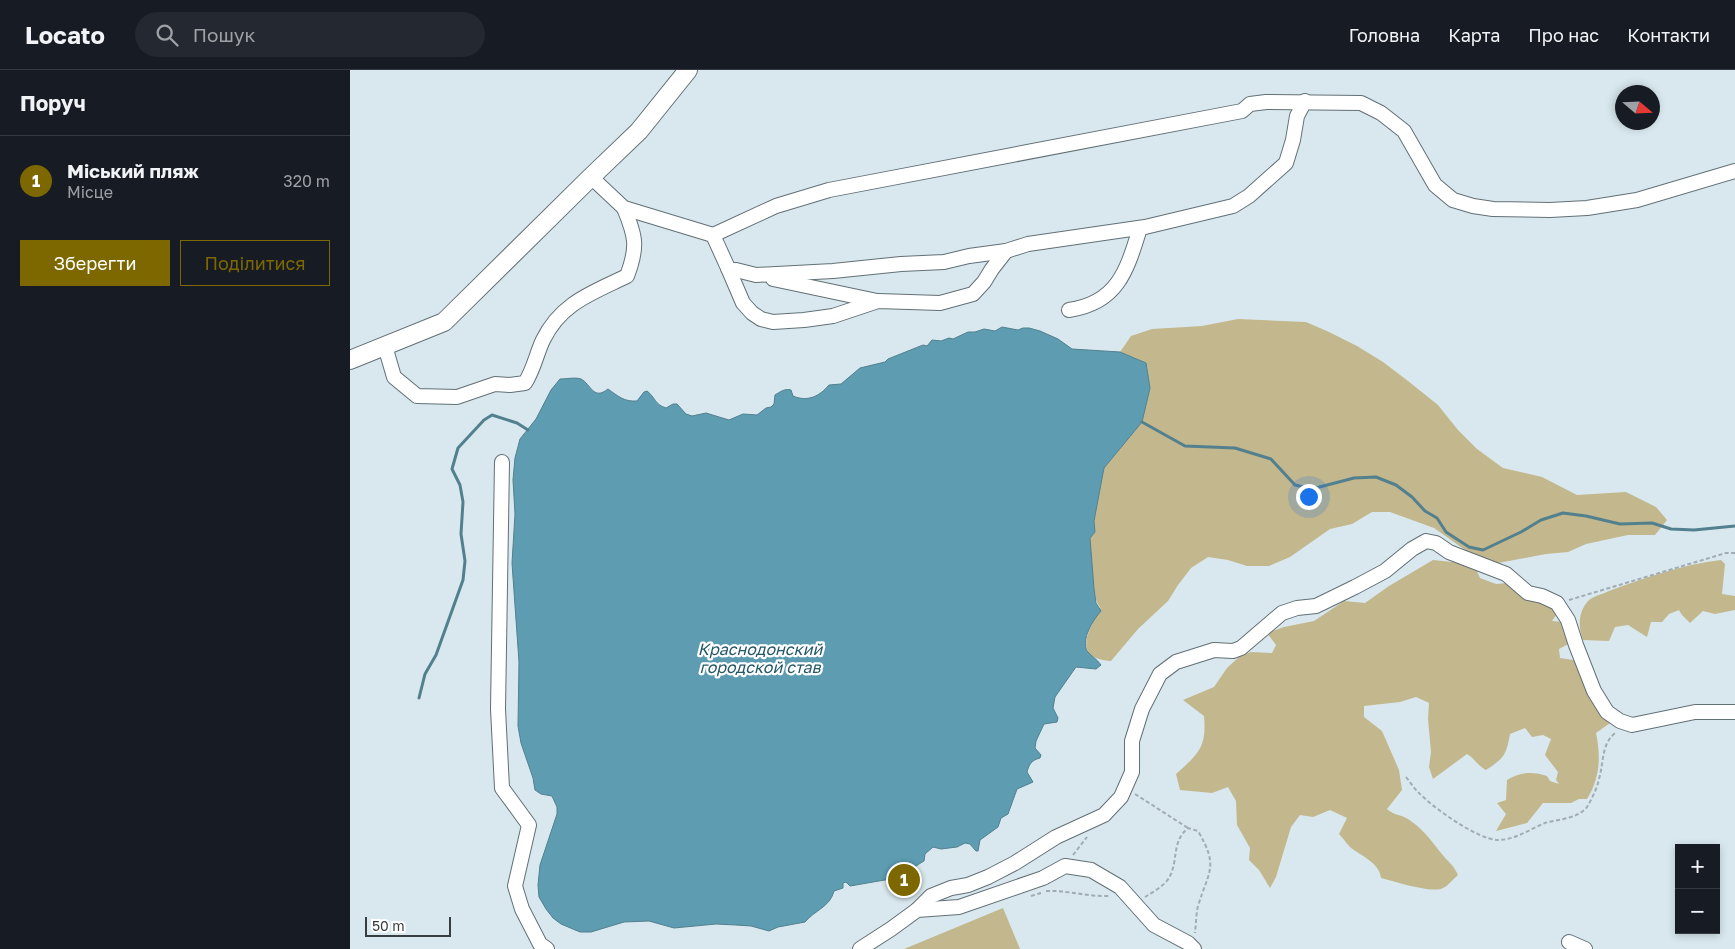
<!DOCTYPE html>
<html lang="uk">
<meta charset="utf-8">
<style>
:root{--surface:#171b24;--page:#242831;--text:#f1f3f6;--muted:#9ea1a6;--line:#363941;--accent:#7d6800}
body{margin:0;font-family:"Golos Text",sans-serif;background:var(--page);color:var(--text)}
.controls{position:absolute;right:15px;bottom:15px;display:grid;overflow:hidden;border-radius:0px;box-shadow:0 2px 8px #0003}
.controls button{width:45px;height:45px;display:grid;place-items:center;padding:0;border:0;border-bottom:1px solid var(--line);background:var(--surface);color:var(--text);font:25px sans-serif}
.compass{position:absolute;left:1265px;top:15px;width:45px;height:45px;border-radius:50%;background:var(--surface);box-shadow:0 2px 8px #0003;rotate:109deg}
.scale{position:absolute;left:15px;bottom:12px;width:86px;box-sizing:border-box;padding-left:5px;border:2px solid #383e40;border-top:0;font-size:14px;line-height:18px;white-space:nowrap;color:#383e40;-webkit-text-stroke:4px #fff;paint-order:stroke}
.you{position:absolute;left:958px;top:426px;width:18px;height:18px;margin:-12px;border:4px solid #fff;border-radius:50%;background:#1a73e8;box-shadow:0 0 0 8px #1a73e833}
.badge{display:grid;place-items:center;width:32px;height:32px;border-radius:50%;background:var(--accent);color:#fff;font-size:16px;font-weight:700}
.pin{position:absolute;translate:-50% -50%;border:2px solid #fff;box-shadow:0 1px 5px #0006}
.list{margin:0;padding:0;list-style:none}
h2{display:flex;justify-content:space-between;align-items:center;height:65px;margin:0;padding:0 20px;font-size:21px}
h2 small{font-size:16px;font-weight:400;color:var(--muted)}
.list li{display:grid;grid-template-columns:32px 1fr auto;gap:15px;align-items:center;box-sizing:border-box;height:90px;padding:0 20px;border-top:1px solid var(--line)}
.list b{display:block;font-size:19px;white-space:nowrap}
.list p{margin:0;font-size:16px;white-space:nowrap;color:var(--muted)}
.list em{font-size:16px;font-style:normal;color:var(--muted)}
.actions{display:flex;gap:10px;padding:15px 20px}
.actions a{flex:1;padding:11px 0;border:1px solid var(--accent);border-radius:0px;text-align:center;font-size:18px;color:var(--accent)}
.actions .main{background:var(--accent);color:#fff}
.icon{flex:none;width:28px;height:28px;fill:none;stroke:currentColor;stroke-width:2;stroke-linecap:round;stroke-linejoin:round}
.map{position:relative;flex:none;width:1385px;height:879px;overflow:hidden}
header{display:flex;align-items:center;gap:30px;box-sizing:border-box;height:70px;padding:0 25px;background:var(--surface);border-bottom:1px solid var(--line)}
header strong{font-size:24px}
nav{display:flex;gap:28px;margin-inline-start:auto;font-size:18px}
.search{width:350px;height:45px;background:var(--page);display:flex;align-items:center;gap:12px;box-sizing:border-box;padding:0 18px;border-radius:28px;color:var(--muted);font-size:19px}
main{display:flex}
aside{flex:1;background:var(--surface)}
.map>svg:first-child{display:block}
.green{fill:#c3b78d}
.water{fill:#5d9cb1;stroke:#52808f}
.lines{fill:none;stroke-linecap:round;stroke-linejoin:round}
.stream{stroke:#52808f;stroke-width:3}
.minor-casing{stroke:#627076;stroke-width:16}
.major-casing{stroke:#627076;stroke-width:20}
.path{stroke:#a0acb1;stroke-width:2;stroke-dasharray:4 2.5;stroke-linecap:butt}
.minor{stroke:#fff;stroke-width:14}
.major{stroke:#fff;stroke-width:18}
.labels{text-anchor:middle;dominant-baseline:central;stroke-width:4.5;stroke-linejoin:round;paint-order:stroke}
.water-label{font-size:16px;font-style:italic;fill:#245869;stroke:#fff}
</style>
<header>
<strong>Locato</strong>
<div class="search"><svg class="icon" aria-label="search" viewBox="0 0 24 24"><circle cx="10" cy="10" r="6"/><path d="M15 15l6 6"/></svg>Пошук</div>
<nav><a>Головна</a><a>Карта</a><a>Про нас</a><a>Контакти</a></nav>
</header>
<main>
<aside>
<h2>Поруч<small></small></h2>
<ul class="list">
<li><span class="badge">1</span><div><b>Міський пляж</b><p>Місце</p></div><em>320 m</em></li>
</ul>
<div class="actions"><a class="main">Зберегти</a><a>Поділитися</a></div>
</aside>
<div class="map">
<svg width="1385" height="879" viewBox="0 0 1385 879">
<rect width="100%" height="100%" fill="#d8e8ee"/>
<g class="green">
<path d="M888,249L956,252L979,262L1007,276L1033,292L1058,311L1088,335L1108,360L1127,379L1153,398L1192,407L1227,425L1276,422L1306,437L1317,450L1305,465H1278L1236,474L1218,482L1196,484L1148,493L1128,489L1084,458L1040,442H1022L1002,454L980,459L940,487L919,496H897L878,490L858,487L841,498L828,515L818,531L788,559L761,591C720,588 740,560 750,537C741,527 741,483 740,468L745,462L744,451L754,398L792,352L800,318L796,293L770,282L781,266L802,259L852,256Z"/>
<path d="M1083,490L1112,493L1126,499L1130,508L1146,514L1158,513L1209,541L1202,551L1214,552L1222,572L1209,579L1210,588L1223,590L1229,595L1251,645L1260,653L1246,663C1251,687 1250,708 1237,729H1229L1221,733H1193L1177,753L1146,761L1156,744L1147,733L1156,730L1157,710C1169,702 1183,701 1197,706L1200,711L1209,714L1206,710L1208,702L1195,685L1201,669L1193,665L1182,667L1175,658L1160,664C1156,686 1154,688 1136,700C1128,696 1125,689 1117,684L1083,709L1079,697L1081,682L1078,649L1079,633L1066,627L1050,632L1014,636V647L1032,661L1049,700L1052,720L1037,739C1045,746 1050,744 1058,749C1073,759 1080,769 1091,783C1098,792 1103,794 1108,805C1103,809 1098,816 1093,818C1083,824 1043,811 1031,808C1029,792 1011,786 1000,777C996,773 993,768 989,764L997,748L980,740L963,747L950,745L941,757L926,807L920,818L909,800L899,790L900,778L887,755L886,731L878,717L862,723L830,720L826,704C848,684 857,678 854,646L833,630L864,617L877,598L890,586L901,582L922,583L926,575L917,563L934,557L964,551L994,531L1015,533L1039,516Z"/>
<path d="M1371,490L1375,494L1372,524L1385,526V540L1365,544L1353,541L1340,553L1332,545L1329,540L1319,544L1312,552H1301L1297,567L1278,555L1265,557L1259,571L1233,570C1228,557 1228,542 1238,531C1243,526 1253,524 1259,521C1295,508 1333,494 1371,490Z"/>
<path d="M653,838L670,879H554Z"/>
</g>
<path class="water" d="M652,257L668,260L673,258H679L690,261L708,269L722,279L770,282L796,293L800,318L792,352L754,398L744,451L745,462L740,468L744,519L746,533L751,541C743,550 731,569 737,581C741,586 747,589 751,595L746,599L726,597L705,627L703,638L708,648L707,652L694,654L686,671L685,678L691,685L690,688C682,690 679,694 677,702L683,712L667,719L658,744L651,748L648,757L630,770L628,781H626L620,774L615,773L607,777L591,779L583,777L575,784L574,791C565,795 561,803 552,807L500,816L496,812L493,813V818L484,821C480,837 465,840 455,852L428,857L419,861L401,856L386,855L366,854L324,858L299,851L274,852L241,862H230L211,854L203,848L196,839L189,827L188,815L190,795L207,744V737L202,726L191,724L185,720L183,708L171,673L168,656L169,592L162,493L165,444L163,410L165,388L170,369L186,349L201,320L210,309C216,309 226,307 231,309C241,314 243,331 258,319C268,326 274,332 287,331L294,322L297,321C306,328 304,334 316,338L323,334H327L336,344L342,346L356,343L379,350L393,344L407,345L416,338L421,337L424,334L425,325C430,322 435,318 441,320L443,326C457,332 469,327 479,315L491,314L510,298L535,292L538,289L573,275L577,276L582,270L591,271L599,268L603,269L618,262H625L634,259L645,261Z"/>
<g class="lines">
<g class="stream">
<path d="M792,352L835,376L885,378L921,389L945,415L962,419L1004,408L1026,407L1046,415L1062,427L1075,441L1087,448L1096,462L1119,477L1133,480L1171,462L1191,450L1213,443L1236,446L1270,454L1302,453L1321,459L1344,460L1385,456"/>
<path d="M69,628L75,604L86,585L113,510L115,491L111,464L113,432L110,415L102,399L108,378L134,350L142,345L167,353L178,360"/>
</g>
<defs>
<g id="minor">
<path d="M241,107L274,138L363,165L426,136L479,120L892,41L900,34L916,32L1011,33L1031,43L1054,61L1085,115L1103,130L1123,136L1143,139L1200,140L1237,138L1287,130L1385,101"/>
<path d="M363,165L378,198L406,205L483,201L551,194L594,192L619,186L656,181L678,174L795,157L883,136L899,126L936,93L943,70L947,46L955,31"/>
<path d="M378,198L393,233L402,243L411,249L423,252L454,250L483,246L528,231L590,233L623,224L634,212L642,199L656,181"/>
<path d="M423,209L527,231"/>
<path d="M719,240C768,233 777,200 790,158"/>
<path d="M35,276L44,307L67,326L107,327L145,314L160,315L175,313C184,299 186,285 193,270C211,233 242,223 277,206C288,177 286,167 274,138"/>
<path d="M152,392L148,639L152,718L179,755L165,816L172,839L190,874L197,879"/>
<path d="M567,840L581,826L601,818L618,815L638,807L665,793L706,767L754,745L771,727L782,702V671L792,639L810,604L826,592L864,580L883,581L891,578L932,543L947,538L966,536L1005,517L1035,501L1062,479L1076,471L1086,473L1099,482L1156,504L1178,523L1192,526L1207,533L1218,550L1226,575L1244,621L1257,642L1270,651L1282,655L1345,642H1385"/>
<path d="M1219,872L1235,879"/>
<path d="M510,879L541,859L567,840L609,837L693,808L715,796L741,800L770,817L804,855L838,873L844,879"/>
</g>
<path id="major" d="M0,290L94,252L241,107L289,61L338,0"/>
</defs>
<use href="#minor" class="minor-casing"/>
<use href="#major" class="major-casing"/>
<g class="path">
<path d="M1219,530L1376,483H1385"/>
<path d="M1056,707C1060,712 1063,717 1068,722C1082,737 1128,770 1148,770C1165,770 1180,759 1195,753C1208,749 1228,749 1237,737C1242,729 1247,718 1249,709C1254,692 1251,675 1265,663"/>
<path d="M785,724L838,758"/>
<path d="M723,785L737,767"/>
<path d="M696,821C717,820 738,827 760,826"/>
<path d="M681,826L691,823"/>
<path d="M795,827C803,822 814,816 819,808C829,790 821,772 838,758L848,761C869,797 859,800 848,836C846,844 846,854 845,863"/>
</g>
<use href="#minor" class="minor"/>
<use href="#major" class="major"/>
</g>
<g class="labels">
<g class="water-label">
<text x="410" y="579">Краснодонский<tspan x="410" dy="18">городской став</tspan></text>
</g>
</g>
</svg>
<div class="controls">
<button>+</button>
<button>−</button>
</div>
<svg class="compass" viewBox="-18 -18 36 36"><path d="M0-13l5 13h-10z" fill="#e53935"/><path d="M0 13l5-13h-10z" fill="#9ea1a6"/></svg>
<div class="scale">50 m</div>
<div class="you"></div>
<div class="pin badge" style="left:554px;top:810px">1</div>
</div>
</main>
